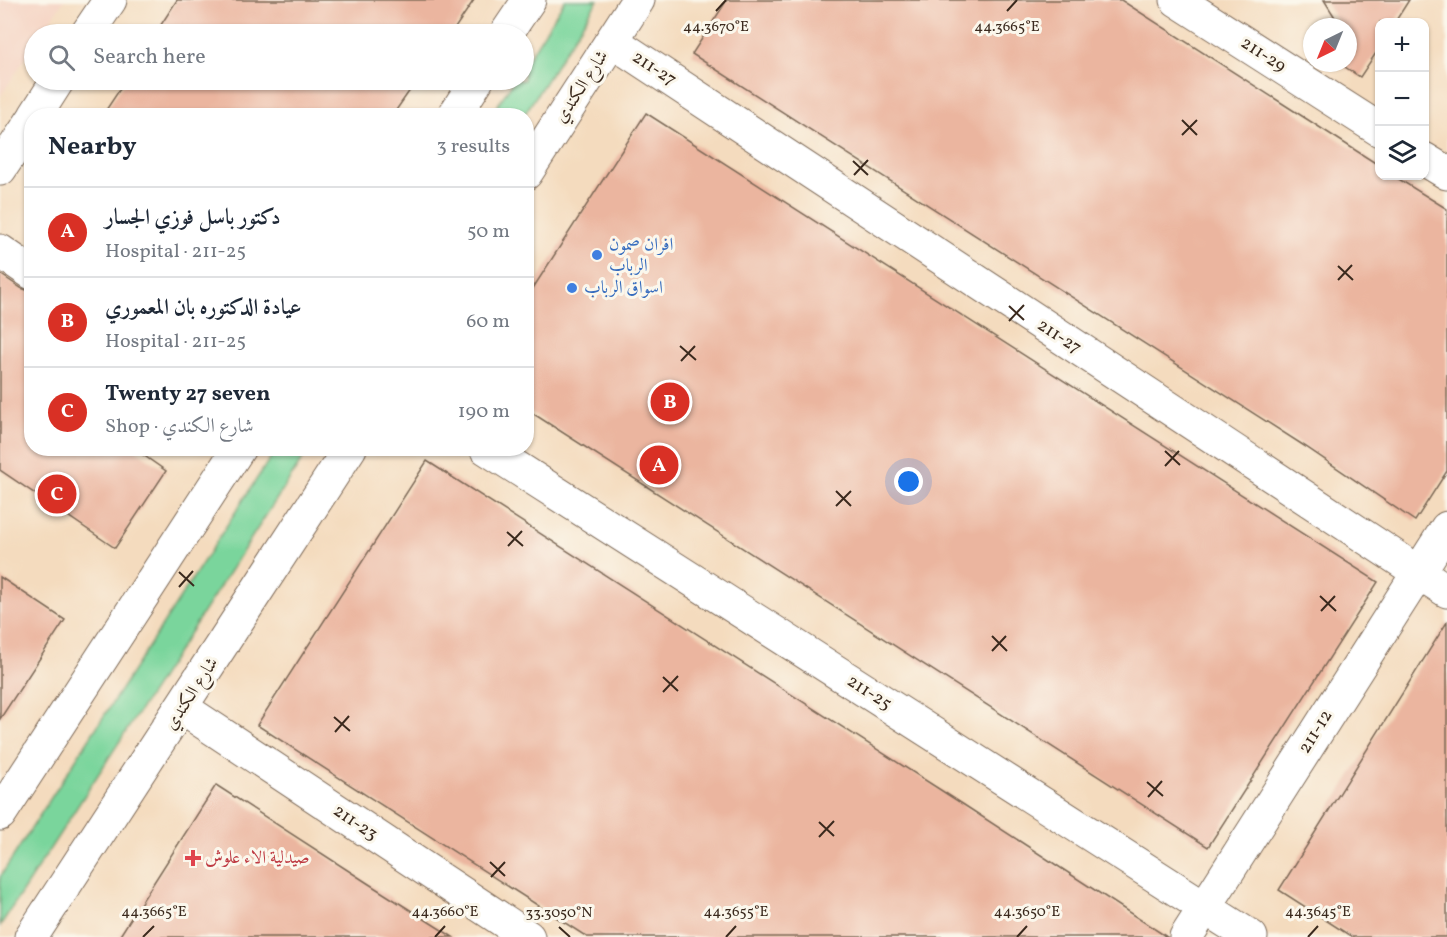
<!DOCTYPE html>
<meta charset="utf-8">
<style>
:root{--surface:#fff;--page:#f2f2f3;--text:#1f2937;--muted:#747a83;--line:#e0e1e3;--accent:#d93025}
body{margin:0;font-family:Vollkorn,Amiri,serif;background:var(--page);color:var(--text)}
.controls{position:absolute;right:18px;top:18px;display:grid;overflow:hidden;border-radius:12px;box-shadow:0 2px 4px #0004}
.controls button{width:54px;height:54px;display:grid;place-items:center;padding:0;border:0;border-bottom:2px solid var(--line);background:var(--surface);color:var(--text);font:30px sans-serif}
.compass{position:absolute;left:1303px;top:18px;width:54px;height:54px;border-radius:50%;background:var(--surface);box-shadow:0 2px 4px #0004;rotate:223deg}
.you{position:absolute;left:909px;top:482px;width:21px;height:21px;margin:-15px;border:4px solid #fff;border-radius:50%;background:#1a73e8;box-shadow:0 0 0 9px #1a73e833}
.badge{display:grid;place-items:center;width:39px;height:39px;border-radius:50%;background:var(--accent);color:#fff;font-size:20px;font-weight:700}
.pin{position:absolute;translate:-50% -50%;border:3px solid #fff;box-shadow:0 2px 6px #0006}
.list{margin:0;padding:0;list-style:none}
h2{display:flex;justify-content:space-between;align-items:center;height:78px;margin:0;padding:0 24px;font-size:26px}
h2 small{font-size:20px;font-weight:400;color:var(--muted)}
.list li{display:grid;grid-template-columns:39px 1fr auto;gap:18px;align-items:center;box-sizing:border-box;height:90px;padding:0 24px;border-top:2px solid var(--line)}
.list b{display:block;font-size:22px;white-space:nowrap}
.list p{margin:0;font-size:20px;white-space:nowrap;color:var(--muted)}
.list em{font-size:20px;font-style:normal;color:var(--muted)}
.icon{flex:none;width:33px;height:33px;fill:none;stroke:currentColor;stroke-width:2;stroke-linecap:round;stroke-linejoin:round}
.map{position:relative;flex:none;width:1447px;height:937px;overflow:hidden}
.search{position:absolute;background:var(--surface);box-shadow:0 2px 4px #0004;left:24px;top:24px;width:510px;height:66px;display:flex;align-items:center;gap:15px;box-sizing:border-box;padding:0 21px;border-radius:33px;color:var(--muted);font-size:22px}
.panel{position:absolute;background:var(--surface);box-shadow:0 2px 4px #0004;left:24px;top:108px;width:510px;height:348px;border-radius:24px}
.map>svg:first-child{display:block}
.built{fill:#f5d3c2}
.green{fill:#7ad59c;stroke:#5a805d;stroke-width:1.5}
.building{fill:#ebb59f}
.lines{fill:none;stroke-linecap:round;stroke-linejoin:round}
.minor-casing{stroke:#7c6856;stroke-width:35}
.minor{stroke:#fff;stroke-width:33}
.ticks{fill:none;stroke:#3b2a1e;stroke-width:2}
.shop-dot{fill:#3f7fe0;stroke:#fbf7ec;stroke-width:2}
.health-dot{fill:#e0444e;stroke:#fbf7ec;stroke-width:2}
.labels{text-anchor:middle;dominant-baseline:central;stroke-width:6;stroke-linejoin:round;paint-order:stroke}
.street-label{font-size:18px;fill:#3b2a1e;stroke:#fbf7ec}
.shop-label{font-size:18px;fill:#366cbe;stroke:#fbf7ec;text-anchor:start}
.health-label{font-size:18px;fill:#be3a42;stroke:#fbf7ec;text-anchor:start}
.ticks-label{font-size:15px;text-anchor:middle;fill:#3b2a1e;stroke:#fbf7ec;stroke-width:6;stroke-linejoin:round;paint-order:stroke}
</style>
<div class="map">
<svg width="1447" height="937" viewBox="0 0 1447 937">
<rect width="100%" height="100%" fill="#fbf7ec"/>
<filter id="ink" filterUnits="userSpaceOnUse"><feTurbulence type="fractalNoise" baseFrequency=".0167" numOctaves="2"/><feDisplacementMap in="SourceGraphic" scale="12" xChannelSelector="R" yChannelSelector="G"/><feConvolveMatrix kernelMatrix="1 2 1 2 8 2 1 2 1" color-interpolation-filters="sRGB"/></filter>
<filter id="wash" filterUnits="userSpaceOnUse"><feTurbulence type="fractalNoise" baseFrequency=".008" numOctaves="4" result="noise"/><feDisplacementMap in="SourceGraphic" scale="24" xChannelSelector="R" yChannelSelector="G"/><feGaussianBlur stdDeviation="1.35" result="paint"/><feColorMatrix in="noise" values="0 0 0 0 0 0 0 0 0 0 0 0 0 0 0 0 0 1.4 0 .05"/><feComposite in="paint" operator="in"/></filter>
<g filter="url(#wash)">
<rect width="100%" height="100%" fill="#f4dbbe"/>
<path class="built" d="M0,0H64L41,34H34V45L0,97Z"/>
<g class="green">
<path d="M565,0H598L524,115H491L514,80H524V65Z"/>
<path d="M276,449H309L0,926V877Z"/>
</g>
<g id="blocks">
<g class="building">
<path d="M177,0H474L451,34H155Z"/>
<path d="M727,0H1121L1380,166V176H1394L1447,209V471L1415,521L1306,447L692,54Z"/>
<path d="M1324,0H1409L1395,22H1380V47L1360,77L1339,63H1348V50L1352,44L1348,38V27H1341Z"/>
<path d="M126,80H409L415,83L392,116H102Z"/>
<path d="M646,113L1378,582L1208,847L526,409V299Z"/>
<path d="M0,274L21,288L32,292V448H133L166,471L115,548L0,470Z"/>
<path d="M427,461L964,805L1167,937H587L257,725Z"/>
<path d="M0,577L65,620L0,719Z"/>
<path d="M1447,622V937H1352L1279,890Z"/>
<path d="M216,785L369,884L453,937H119Z"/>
</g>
</g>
</g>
<g filter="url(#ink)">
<use href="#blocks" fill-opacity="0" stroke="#7c6856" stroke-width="1.5"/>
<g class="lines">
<defs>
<g id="minor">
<path d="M1177,0L1380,130"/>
<path d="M87,34L110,0"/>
<path d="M506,34L529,0"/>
<path d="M612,41L1447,591"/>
<path d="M35,116L58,80"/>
<path d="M454,116L477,80"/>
<path d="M1424,159L1447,173"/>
<path d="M0,169L32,121"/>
<path d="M526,173L638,0"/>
<path d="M0,251L32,273"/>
<path d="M486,448L1251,937"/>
<path d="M182,708L528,937"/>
<path d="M0,814L239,448"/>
<path d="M31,937L350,448"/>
<path d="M1186,937L1447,528"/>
</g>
</defs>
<use href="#minor" class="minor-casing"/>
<use href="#minor" class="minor"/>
</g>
</g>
<path class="ticks" d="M716,11L726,0M1007,11L1017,0M1182,120L1197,135M1182,135L1197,120M853,161L868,175M854,175L868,160M1338,266L1353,280M1338,280L1352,265M1009,306L1024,320M1009,321L1024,305M680,346L696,360M681,361L695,346M1165,451L1180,465M1165,466L1179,451M836,491L851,506M836,506L851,491M507,532L523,546M508,546L522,531M179,572L194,586M179,587L193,571M1320,596L1336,611M1321,611L1335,596M992,636L1007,651M992,651L1006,636M663,677L678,691M663,692L678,676M334,717L350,731M335,732L349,716M1147,782L1163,796M1148,797L1162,781M819,822L834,836M819,837L834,821M490,862L505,876M491,877L505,862M559,927L570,937M143,937L154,926M435,937L445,926M726,937L736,926M1017,937L1027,926M1308,937L1318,926"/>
<g class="shop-dot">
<circle cx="597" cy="255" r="6"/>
<circle cx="572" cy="288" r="6"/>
</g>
<path class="health-dot" d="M190 849h6v6h6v6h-6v6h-6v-6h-6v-6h6z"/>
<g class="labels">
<g class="street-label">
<text transform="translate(1263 55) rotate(33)">211-29</text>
<text transform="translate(654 69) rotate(33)">211-27</text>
<text transform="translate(582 87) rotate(-57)">شارع الكندي</text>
<text transform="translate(1059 337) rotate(33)">211-27</text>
<text transform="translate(869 693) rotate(33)">211-25</text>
<text transform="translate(192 694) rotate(-57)">شارع الكندي</text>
<text transform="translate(1316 732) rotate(-58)">211-12</text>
<text transform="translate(355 823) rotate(34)">211-23</text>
</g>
<g class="shop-label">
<text x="609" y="245">افران صمون<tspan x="609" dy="21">الرباب</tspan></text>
<text x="584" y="288">اسواق الرباب</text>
</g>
<g class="health-label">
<text x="205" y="858">صيدلية الاء علوش</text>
</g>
</g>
<g class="ticks-label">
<text x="716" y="31">44.3670°E</text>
<text x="1007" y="31">44.3665°E</text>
<text x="154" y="916">44.3665°E</text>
<text x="445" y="916">44.3660°E</text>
<text x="736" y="916">44.3655°E</text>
<text x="1027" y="916">44.3650°E</text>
<text x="1318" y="916">44.3645°E</text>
<text x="559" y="917">33.3050°N</text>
</g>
</svg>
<div class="controls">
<button>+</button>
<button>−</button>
<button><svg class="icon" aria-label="layers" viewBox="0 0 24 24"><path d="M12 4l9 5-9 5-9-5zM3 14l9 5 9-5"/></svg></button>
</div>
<svg class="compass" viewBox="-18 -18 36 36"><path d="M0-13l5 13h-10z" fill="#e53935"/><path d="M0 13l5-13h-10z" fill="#747a83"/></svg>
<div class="you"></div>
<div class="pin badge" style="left:659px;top:465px">A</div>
<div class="pin badge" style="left:670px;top:402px">B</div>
<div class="pin badge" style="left:57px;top:494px">C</div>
<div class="search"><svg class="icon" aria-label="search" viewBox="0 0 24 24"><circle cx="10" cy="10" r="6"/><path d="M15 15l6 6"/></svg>Search here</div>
<section class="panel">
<h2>Nearby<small>3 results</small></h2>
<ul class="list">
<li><span class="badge">A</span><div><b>دكتور باسل فوزي الجسار</b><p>Hospital · 211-25</p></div><em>50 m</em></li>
<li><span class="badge">B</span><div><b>عيادة الدكتوره بان المعموري</b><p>Hospital · 211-25</p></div><em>60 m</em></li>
<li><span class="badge">C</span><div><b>Twenty 27 seven</b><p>Shop · شارع الكندي</p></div><em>190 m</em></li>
</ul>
</section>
</div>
